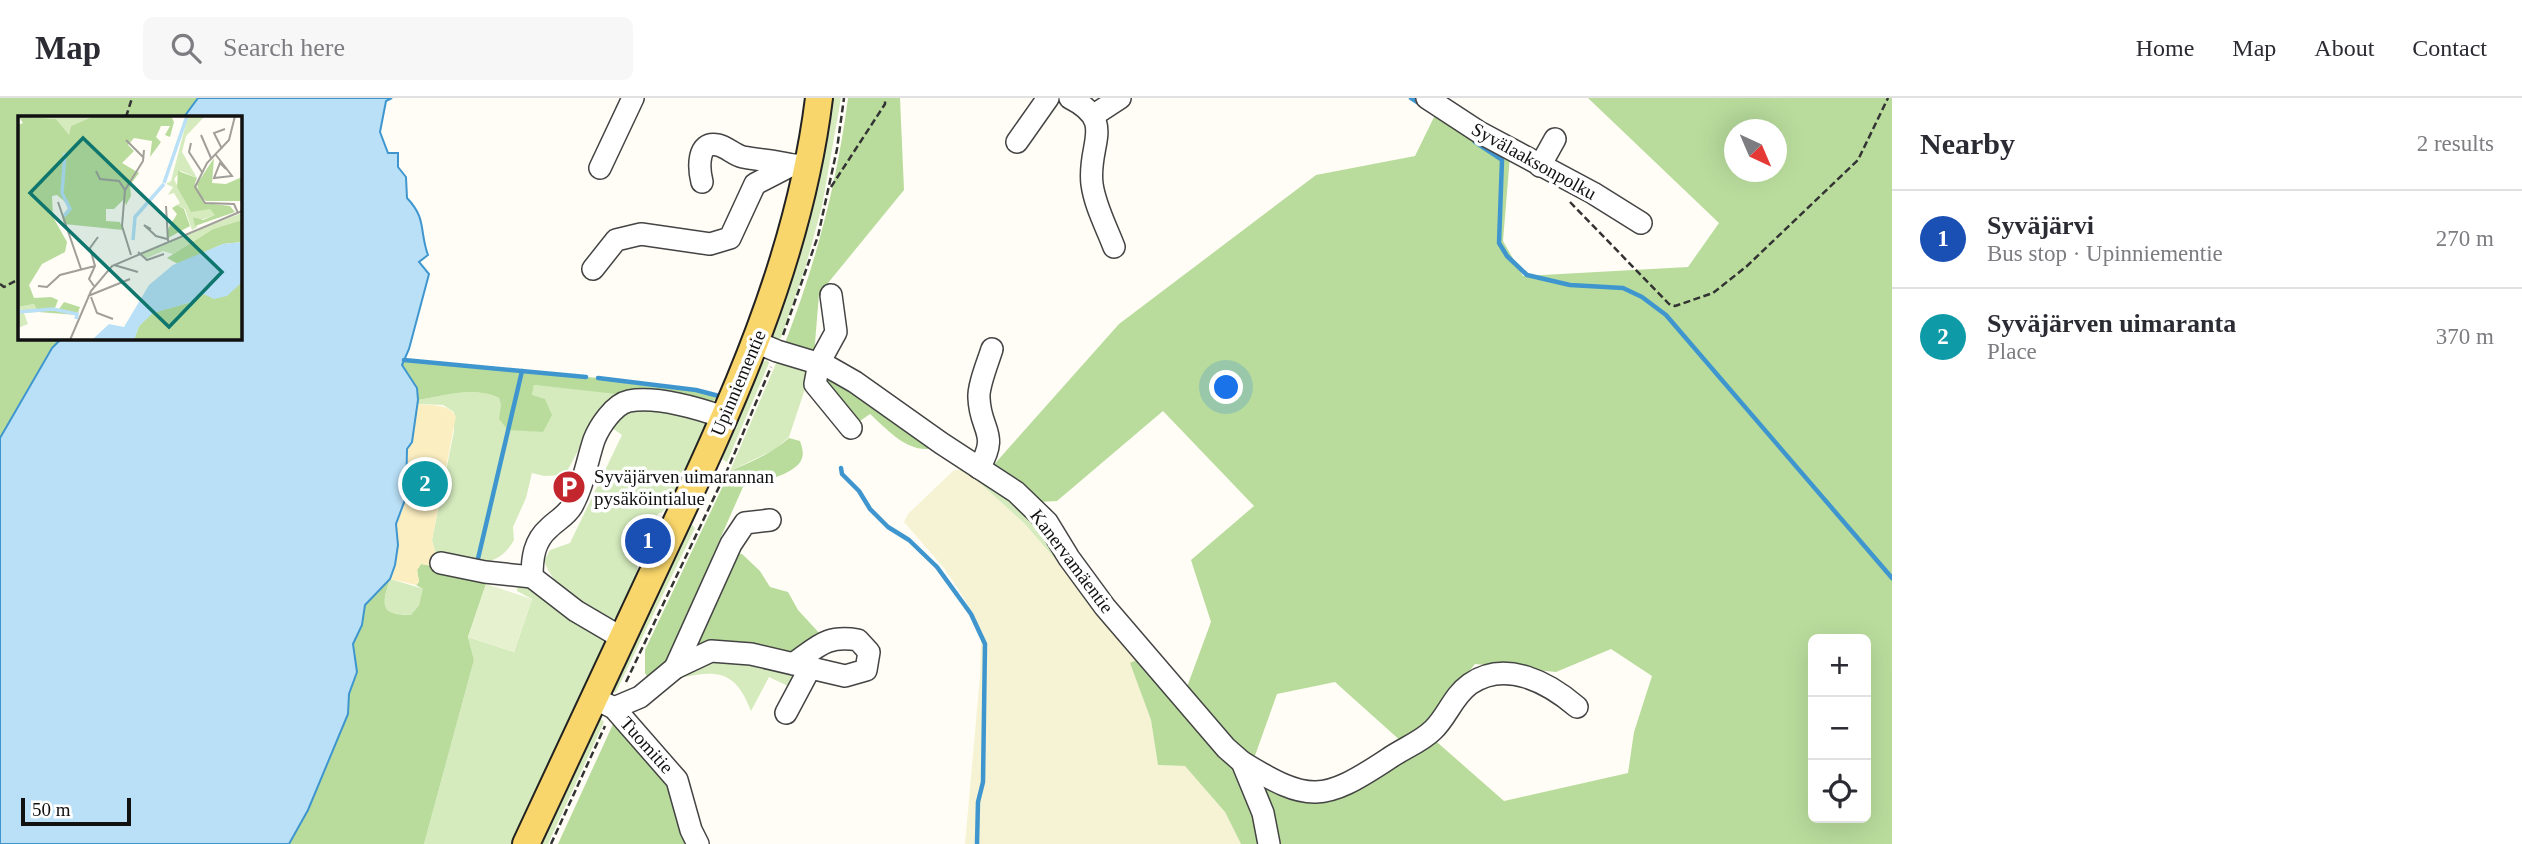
<!DOCTYPE html>
<meta charset="utf-8">
<style>
:root{--surface:#fff;--page:#f7f7f7;--text:#2b2b33;--muted:#7c7c81;--line:#e1e1e2;--accent:#c4262e}
body{margin:0;font-family:Georgia,serif;background:var(--page);color:var(--text)}
.controls{position:absolute;right:21px;bottom:21px;display:grid;overflow:hidden;border-radius:10px;box-shadow:0 7px 28px #0002}
.controls button{width:63px;height:63px;display:grid;place-items:center;padding:0;border:0;border-bottom:2px solid var(--line);background:var(--surface);color:var(--text);font:35px sans-serif}
.compass{position:absolute;left:1724px;top:21px;width:63px;height:63px;border-radius:50%;background:var(--surface);box-shadow:0 7px 28px #0002;rotate:136deg}
.scale{position:absolute;left:21px;bottom:18px;width:110px;box-sizing:border-box;padding-left:7px;border:4px solid #111;border-top:0;font-size:19px;line-height:24px;white-space:nowrap;color:#111;-webkit-text-stroke:5px #fff;paint-order:stroke}
.you{position:absolute;left:1227px;top:290px;width:24px;height:24px;margin:-18px;border:5px solid #fff;border-radius:50%;background:#1a73e8;box-shadow:0 0 0 10px #1a73e833}
.badge{display:grid;place-items:center;width:46px;height:46px;border-radius:50%;background:var(--accent);color:#fff;font-size:23px;font-weight:700}
.pin{position:absolute;translate:-50% -50%;border:4px solid #fff;box-shadow:0 2px 7px #0006}
.list{margin:0;padding:0;list-style:none}
h2{display:flex;justify-content:space-between;align-items:center;height:91px;margin:0;padding:0 28px;font-size:30px}
h2 small{font-size:23px;font-weight:400;color:var(--muted)}
.list li{display:grid;grid-template-columns:46px 1fr auto;gap:21px;align-items:center;box-sizing:border-box;height:98px;padding:0 28px;border-top:2px solid var(--line)}
.list b{display:block;font-size:26px;white-space:nowrap}
.list p{margin:0;font-size:23px;white-space:nowrap;color:var(--muted)}
.list em{font-size:23px;font-style:normal;color:var(--muted)}
.icon{flex:none;width:38px;height:38px;fill:none;stroke:currentColor;stroke-width:2;stroke-linecap:round;stroke-linejoin:round}
.map{position:relative;flex:none;width:1892px;height:746px;overflow:hidden}
header{display:flex;align-items:center;gap:42px;box-sizing:border-box;height:98px;padding:0 35px;background:var(--surface);border-bottom:2px solid var(--line)}
header strong{font-size:33px}
nav{display:flex;gap:38px;margin-inline-start:auto;font-size:24px}
.search{width:490px;height:63px;background:var(--page);display:flex;align-items:center;gap:18px;box-sizing:border-box;padding:0 24px;border-radius:10px;color:var(--muted);font-size:26px}
main{display:flex}
aside{flex:1;background:var(--surface)}
.map>svg:first-child{display:block}
.farmland{fill:#f6f3d4}
.green{fill:#d5ebbd}
.forest{fill:#b9dc9c;fill-rule:evenodd}
.sand{fill:#fbeec1}
.pitch{fill:#e6f2cf}
.water{fill:#b9e0f7;stroke:#3f96cf;stroke-width:2}
.lines{fill:none;stroke-linecap:round;stroke-linejoin:round}
.stream{stroke:#3f96cf;stroke-width:4.5}
.minor-casing{stroke:#444;stroke-width:24}
.major-casing{stroke:#222;stroke-width:30}
.path{stroke:#333;stroke-width:2.5;stroke-dasharray:7 3.5;stroke-linecap:butt}
.minor{stroke:#fff;stroke-width:21}
.major{stroke:#f9d66b;stroke-width:26}
.labels{text-anchor:middle;dominant-baseline:central;stroke-width:7;stroke-linejoin:round;paint-order:stroke}
.street-label{font-size:19px;fill:#111;stroke:#fff}
.poi-label{font-size:19px;fill:#111;stroke:#fff;text-anchor:start}
.inset-river{fill:none;stroke:#b9e0f7;stroke-width:3.5}
.inset-road{fill:none;stroke:#a09f9a;stroke-width:2}
.view{fill:#0f766e;fill-opacity:0.15;stroke:#0f766e;stroke-width:3.5}
.inset-edge{fill:none;stroke:#111;stroke-width:3.5}
</style>
<header>
<strong>Map</strong>
<div class="search"><svg class="icon" aria-label="search" viewBox="0 0 24 24"><circle cx="10" cy="10" r="6"/><path d="M15 15l6 6"/></svg>Search here</div>
<nav><a>Home</a><a>Map</a><a>About</a><a>Contact</a></nav>
</header>
<main>
<div class="map">
<svg width="1892" height="746" viewBox="0 0 1892 746">
<rect width="100%" height="100%" fill="#fffdf5"/>
<path class="farmland" d="M954,372H963L970,376L1025,426L1062,469L1098,502L1143,559L1131,566L1151,622L1158,667L1185,668L1225,714L1241,746H965L980,578L981,542L974,518L960,494L944,470L904,424L908,416Z"/>
<g class="green">
<path d="M832,0H841L822,108L806,167L781,240L774,242L771,235C801,159 820,81 832,0Z"/>
<path d="M767,262L769,265L727,364L722,361L725,347L760,266Z"/>
<path d="M777,263L798,264L810,276L789,339L776,351L730,373Z"/>
<path d="M534,287L627,296L595,321L565,377L544,378L532,375L526,400L513,429L514,442C497,474 467,464 437,460L432,442L454,333V314L443,307L417,306L418,302C442,298 475,288 499,300L508,331L543,334L532,297Z"/>
<path d="M637,308L703,319L708,329L672,404L661,415H659L650,428L636,459L638,476L620,514L615,520L605,523C581,506 555,492 544,463L550,452L570,445L622,337L612,330L619,320Z"/>
<path d="M970,376L1015,397L1098,502L1062,469L1025,426Z"/>
<path d="M692,427L695,430L616,594H614L612,592L689,428Z"/>
<path d="M390,481L424,491L419,507L411,517C379,517 382,506 390,481Z"/>
<path d="M518,481L602,537L605,547L601,560L511,746H424L474,562L468,539L514,554L532,501L517,493Z"/>
<path d="M731,557L796,576L790,589L769,579L751,613C736,574 719,571 680,580L677,577L681,573Z"/>
<path d="M601,621L604,624L548,746H537L596,623Z"/>
</g>
<g class="forest">
<path d="M0,0H198L184,19H19V240H62L52,250L0,340Z"/>
<path d="M848,0H900L904,92L819,196L814,257L785,245C816,165 837,85 848,0Z"/>
<path d="M1588,0H1892V746H1275L1250,673L1299,697L1430,638L1504,703L1628,675L1634,634L1652,578L1611,551L1556,574L1475,566L1433,619L1403,645L1335,584L1277,596L1252,666L1184,597L1211,524L1191,462L1254,408L1163,313L1057,403L1039,404L990,371L1119,226L1316,77L1415,58L1438,11L1510,58L1503,143L1523,178L1688,169L1719,125ZM1734,32H1776V74H1734ZM1813,541H1866V720H1813Z"/>
<path d="M404,262L598,280L696,292L719,298L712,304L700,305L534,287L532,297L545,301L552,317L543,334L508,332L499,321L501,307L499,300C475,288 442,298 418,302L417,290L402,267Z"/>
<path d="M822,276H829L928,345V351C904,352 887,331 870,316L860,323L837,306Z"/>
<path d="M789,340L800,343C802,349 804,355 802,360C798,376 758,385 743,389L712,459L729,455L742,456L760,473L770,489L788,494L798,512L821,537L794,558L714,547L650,584L645,575V552L730,373C751,364 771,356 789,340Z"/>
<path d="M421,466L480,477L486,486L468,539L474,562L424,746H289L308,712L348,616L349,596L357,574L353,546L362,527L365,507L390,481C382,506 379,517 411,517L419,507L423,491L416,487L419,484L417,472Z"/>
<path d="M1143,559L1236,664L1265,746H1241L1225,714L1185,668L1158,667L1151,622L1130,565Z"/>
<path d="M614,624L669,673L696,746H558Z"/>
</g>
<path class="sand" d="M417,306C431,308 448,305 456,318L432,442L437,460L434,468L421,466L417,472L419,484L416,487L390,481L395,467L398,447L396,426L403,411L408,373L407,351L412,344Z"/>
<path class="pitch" d="M486,486L532,501L514,554L468,539Z"/>
<path class="water" d="M198,0H392L386,3L380,34L388,55H398V69L406,79L407,100C427,121 419,132 428,157L419,164L429,176L409,251L402,267L417,290L418,302L412,344L407,351L406,399L396,426L398,447L395,467L390,481L365,507L362,527L353,546L357,574L349,596L348,616L308,712L289,746H0V340L52,250L62,240H240V19H184Z"/>
<g class="lines">
<g class="stream">
<path d="M1411,0L1422,7"/>
<path d="M1475,44L1502,62L1499,145L1507,158L1527,177L1570,187L1623,190L1642,199L1666,217L1892,480"/>
<path d="M404,262L586,279"/>
<path d="M598,280L696,292L719,298"/>
<path d="M841,370L842,376L859,393L870,411L888,429L909,442L937,469L971,516L985,546L983,684L978,704L977,746"/>
<path d="M477,465L522,273"/>
</g>
<defs>
<g id="minor">
<path d="M1070,0C1117,24 1087,46 1092,86C1095,108 1106,128 1114,149"/>
<path d="M1427,0L1479,34L1593,95L1641,125"/>
<path d="M1094,17L1120,0"/>
<path d="M1017,44L1048,0"/>
<path d="M1540,68L1555,41"/>
<path d="M600,70L633,0"/>
<path d="M702,84C699,72 696,42 718,47C727,49 734,57 743,59C759,62 776,63 792,67"/>
<path d="M593,171L616,142L641,136L710,146L730,140L755,86L792,67H809"/>
<path d="M831,197L836,234L819,265L815,286L851,330"/>
<path d="M756,244L777,253L827,268L855,284L941,345L1016,394L1047,424L1069,460L1105,509L1226,650L1242,664L1263,715L1269,746"/>
<path d="M979,370C1000,335 980,333 979,300C978,288 988,264 992,251"/>
<path d="M441,465L485,474L532,479L576,513L622,540"/>
<path d="M532,479C532,460 534,443 549,430C557,422 566,418 572,408C583,389 587,363 594,342C599,329 614,306 629,303C656,298 697,310 723,319"/>
<path d="M675,570L731,446L745,425L770,422"/>
<path d="M602,604L614,610L677,682L691,732L698,746"/>
<path d="M614,610L640,599L675,570L711,553L751,556L845,578L866,572L869,554L858,542C826,537 819,548 793,566"/>
<path d="M786,615L810,570"/>
<path d="M1242,664C1309,705 1323,704 1388,661C1402,651 1421,644 1433,632C1447,619 1453,598 1470,586C1506,561 1549,585 1577,609"/>
</g>
<path id="major" d="M526,746C572,648 617,550 663,453C732,306 799,163 819,0"/>
</defs>
<use href="#minor" class="minor-casing"/>
<use href="#major" class="major-casing"/>
<g class="path">
<path d="M126,19L132,0"/>
<path d="M831,89L885,6V0"/>
<path d="M1570,104L1669,206L1675,208L1713,195L1747,168L1858,62L1888,0"/>
<path d="M0,186L4,189L19,181"/>
<path d="M783,237L818,138L837,51L844,0"/>
<path d="M626,584L730,366L771,269"/>
<path d="M551,746L605,628"/>
</g>
<use href="#minor" class="minor"/>
<use href="#major" class="major"/>
</g>
<defs>
<symbol id="parking-disc" viewBox="-11 -11 22 22"><circle r="9.5" fill="#c4262e" stroke="#fff"/><path d="M-3.5-5.5H1a3.5 3.5 0 0 1 0 7H-1V5.5H-3.5ZM-1-3.4V-.6H.8a1.4 1.4 0 0 0 0-2.8Z" fill="#fff"/></symbol>
</defs>
<g fill-rule="evenodd">
<use href="#parking-disc" x="550" y="370" width="38" height="38"/>
</g>
<g class="labels">
<g class="street-label">
<text transform="translate(1534 63) rotate(29)">Syvälaaksonpolku</text>
<text transform="translate(738 285) rotate(-67)">Upinniementie</text>
<text transform="translate(1072 463) rotate(53)">Kanervamäentie</text>
<text transform="translate(647 647) rotate(48)">Tuomitie</text>
</g>
<g class="poi-label">
<text x="594" y="378">Syväjärven uimarannan<tspan x="594" dy="22">pysäköintialue</tspan></text>
</g>
</g>
<g transform="translate(18 18)">
<rect width="224" height="224" fill="#fffdf5"/>
<path d="M76,0L53,10L51,20L38,3L13,1ZM170,0H187L168,20L164,36L179,62L163,55L156,63L170,91L192,93L198,99L182,104L177,101L179,111L174,114L167,93L159,89L162,87L156,77L150,79L155,71L148,68L153,65ZM224,97V104L195,113L155,138L145,135L129,142L122,137ZM16,188L20,196L6,197L10,208L0,212V191Z" fill="#d5ebbd"/>
<path d="M0,0L38,3L51,19L53,10L76,0H153L156,6L152,21L147,19L152,10H143L138,21L143,26L132,41L134,25L116,22L110,29L116,35L104,47L121,57L112,69L113,80L108,89L106,83L96,93H88V105L102,106L105,114L46,108L44,100L52,90L39,79L34,80L35,101L49,126L47,136L24,148L11,169L16,182L33,181L40,184L37,192L41,193L46,186L62,191L59,199L20,196L16,188L0,191V9L5,7ZM196,42L194,67L208,68L224,61V85H188L182,80L179,68ZM160,55L179,62L177,67L187,87L212,90L217,96L177,110L175,101L185,104L197,99L192,93L173,96L159,71ZM159,89L166,93L172,110L150,122V113L159,98L154,92ZM224,104V126L205,128L160,148L149,142L195,113ZM224,166V224H116L121,210L134,197L177,185L186,178L207,180Z" fill="#b9dc9c"/>
<path d="M224,126V166L209,180L196,183L186,178L177,185L135,197L121,210L116,224H74L91,208L106,211L131,169L155,149L205,128Z" fill="#b9e0f7"/>
<path class="inset-river" d="M146,67L169,0M46,100L52,93L44,77L47,37M115,124L117,101L146,68M0,196L35,193L59,198L58,203"/>
<path class="inset-road" d="M217,0L211,24L189,47L177,71L187,87L216,88L220,97M183,19L193,42M108,24L126,42M173,27L171,36L184,56M204,33L196,17L207,13M198,39L214,60L196,62L202,47L208,53M78,55L82,63L101,65L107,74M40,86L63,153M148,90L150,125M133,113L126,109L138,120L149,123M120,136L129,144L146,138M113,139L104,110L107,74L125,45L126,34M96,149L120,156M20,170L29,171L42,159L77,150M76,170L71,163L77,150L72,132L80,121M70,180L112,163M73,181L79,197L95,203M52,224L73,175L94,150L224,95"/>
<path class="view" d="M65,22L204,156L151,211L12,77Z"/>
<rect width="224" height="224" class="inset-edge"/>
</g>
</svg>
<div class="controls">
<button>+</button>
<button>−</button>
<button><svg class="icon" aria-label="locate" viewBox="0 0 24 24"><circle cx="12" cy="12" r="6"/><path d="M12 2v4M12 18v4M2 12h4M18 12h4"/></svg></button>
</div>
<svg class="compass" viewBox="-18 -18 36 36"><path d="M0-13l5 13h-10z" fill="#e53935"/><path d="M0 13l5-13h-10z" fill="#7c7c81"/></svg>
<div class="scale">50 m</div>
<div class="you"></div>
<div class="pin badge" style="left:648px;top:443px;background:#1a4fb4">1</div>
<div class="pin badge" style="left:425px;top:386px;background:#0f9aa8">2</div>
</div>
<aside>
<h2>Nearby<small>2 results</small></h2>
<ul class="list">
<li><span class="badge" style="background:#1a4fb4">1</span><div><b>Syväjärvi</b><p>Bus stop · Upinniementie</p></div><em>270 m</em></li>
<li><span class="badge" style="background:#0f9aa8">2</span><div><b>Syväjärven uimaranta</b><p>Place</p></div><em>370 m</em></li>
</ul>
</aside>
</main>
